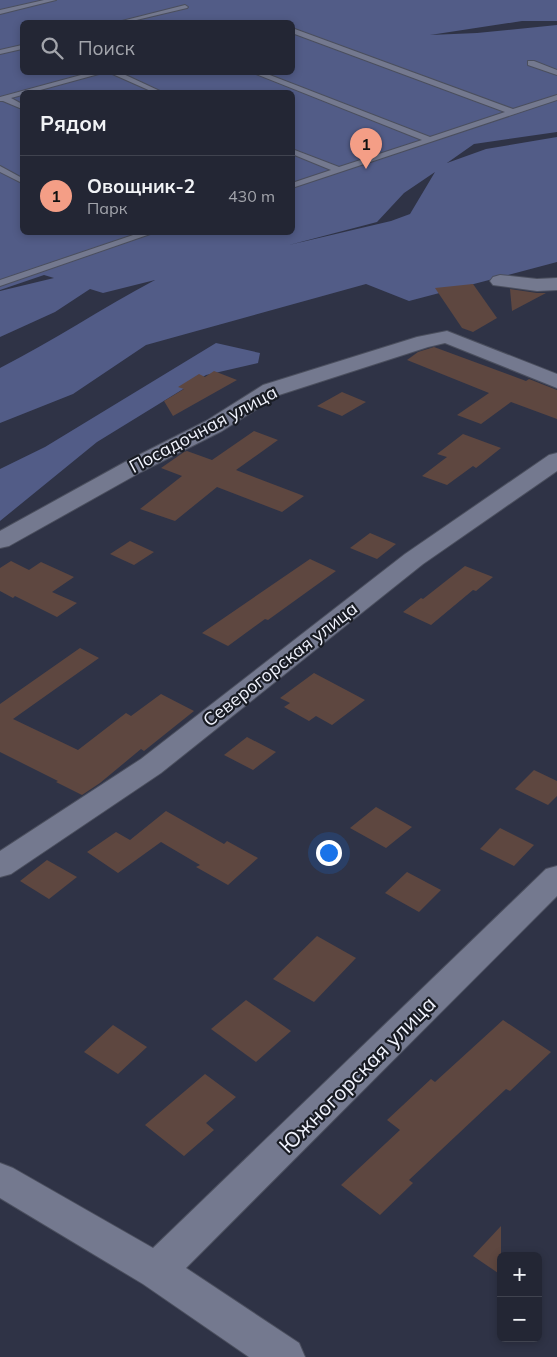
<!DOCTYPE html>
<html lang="ru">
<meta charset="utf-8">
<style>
:root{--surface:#232634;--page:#2f3240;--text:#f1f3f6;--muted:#a3a5ac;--line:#40434f;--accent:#f49e86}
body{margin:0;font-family:Mulish,sans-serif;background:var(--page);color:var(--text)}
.controls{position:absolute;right:15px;bottom:15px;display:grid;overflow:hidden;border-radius:8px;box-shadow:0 2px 8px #0003}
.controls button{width:45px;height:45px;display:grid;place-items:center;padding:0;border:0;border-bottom:1px solid var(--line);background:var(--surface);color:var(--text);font:25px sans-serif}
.you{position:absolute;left:328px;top:852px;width:18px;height:18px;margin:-12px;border:4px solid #fff;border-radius:50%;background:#1a73e8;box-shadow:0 0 0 8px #1a73e833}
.badge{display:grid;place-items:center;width:32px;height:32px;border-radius:50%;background:var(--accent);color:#111;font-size:16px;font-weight:700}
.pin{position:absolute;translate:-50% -41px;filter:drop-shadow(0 1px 2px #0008)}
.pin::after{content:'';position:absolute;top:26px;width:18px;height:15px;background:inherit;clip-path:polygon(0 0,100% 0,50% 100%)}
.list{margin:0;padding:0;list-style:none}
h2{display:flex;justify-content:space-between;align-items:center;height:65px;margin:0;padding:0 20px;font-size:21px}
h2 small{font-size:16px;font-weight:400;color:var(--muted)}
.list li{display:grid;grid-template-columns:32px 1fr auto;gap:15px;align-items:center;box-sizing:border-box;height:80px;padding:0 20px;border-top:1px solid var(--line)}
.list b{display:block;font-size:19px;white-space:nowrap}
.list p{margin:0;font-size:16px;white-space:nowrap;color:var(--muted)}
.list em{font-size:16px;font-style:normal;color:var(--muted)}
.icon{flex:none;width:28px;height:28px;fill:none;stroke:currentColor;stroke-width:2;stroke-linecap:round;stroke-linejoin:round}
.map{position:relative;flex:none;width:557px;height:1357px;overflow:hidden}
.search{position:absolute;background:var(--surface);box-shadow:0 2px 8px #0003;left:20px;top:20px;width:275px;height:55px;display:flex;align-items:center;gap:12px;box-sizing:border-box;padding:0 18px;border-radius:8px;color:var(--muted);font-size:19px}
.panel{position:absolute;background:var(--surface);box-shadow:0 2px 8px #0003;left:20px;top:90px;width:275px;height:145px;border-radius:8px}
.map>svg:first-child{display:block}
.green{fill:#525c87;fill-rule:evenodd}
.building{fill:#5e4740}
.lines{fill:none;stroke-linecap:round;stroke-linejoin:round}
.lane-casing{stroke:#4b4f5e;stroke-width:2}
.street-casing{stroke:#4b4f5e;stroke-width:2}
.lane{fill:#74798f;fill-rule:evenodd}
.street{fill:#74798f;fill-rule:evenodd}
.labels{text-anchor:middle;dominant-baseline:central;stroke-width:4.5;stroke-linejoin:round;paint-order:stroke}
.street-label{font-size:18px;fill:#f1f3fd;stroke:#191c24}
.near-street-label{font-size:21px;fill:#f1f3fd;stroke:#191c24}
</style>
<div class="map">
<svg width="557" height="1357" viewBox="0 0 557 1357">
<rect width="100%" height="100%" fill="#2f3346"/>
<g class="green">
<path d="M0,0H557V21H522L430,35L477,33L557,25V132L474,144L447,163L486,149L557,137V262L409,301L366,284L146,345L73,394L0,423V368C53,341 102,308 155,280L103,293L90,289L55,312L0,337V291L54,278L44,275L0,290ZM22,22H292V72H22ZM22,92H292V232H22ZM435,172L410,214L391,221L289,245L377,222L404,193Z"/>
<path d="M216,343L260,353L258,363L206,375L97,442L0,521V469L45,447Z"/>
</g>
<g class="building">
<path d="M473,284L497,318L473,332L462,328L435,288Z"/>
<path d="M510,289L537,293H546L512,311Z"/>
<path d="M434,347L526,381L529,379L557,390V419L511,402L481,424L457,415L489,393L407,360L418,352Z"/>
<path d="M214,371L237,380L173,416L164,401L184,389L178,387L199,374L205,377Z"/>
<path d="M342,392L366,402L342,416L317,406Z"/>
<path d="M254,431L278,440L236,470L304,496L282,512L217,487L175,521L140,509L182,476L161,468L184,452L187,451L212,460Z"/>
<path d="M463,434L501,448L476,468L473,466L447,485L422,476L447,457L437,454Z"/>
<path d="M370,533L396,544L377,559L350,548Z"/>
<path d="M130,541L154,552L134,565L110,554Z"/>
<path d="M310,559L336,571L268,620L265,619L228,646L202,633Z"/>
<path d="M11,561L29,570L41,562L74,577L52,592L77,603L57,617L15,596L13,598L0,591V568Z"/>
<path d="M465,566L493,577L476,591L473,590L431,625L403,612L421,598L423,599Z"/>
<path d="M80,648L99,658L13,719L78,750L126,713L131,716L161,694L194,711L144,751L141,749L100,783L82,795L56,782L58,781L0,752V704Z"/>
<path d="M314,673L365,700L332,725L316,716L309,721L284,707L290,703L280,698Z"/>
<path d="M247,737L276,752L253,770L224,755Z"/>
<path d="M534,770L557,781V796L548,805L515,789Z"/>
<path d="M376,807L412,827L386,848L350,828Z"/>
<path d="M166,811L224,844L227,841L258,858L228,885L196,867L200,865L161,842L118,873L87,852L116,832L130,840Z"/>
<path d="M500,828L534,845L514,866L480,849Z"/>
<path d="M47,860L77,877L49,899L20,881Z"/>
<path d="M407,872L441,890L419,912L385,893Z"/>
<path d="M317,936L356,958L314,1002L273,979Z"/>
<path d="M246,1000L291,1031L256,1062L211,1029Z"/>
<path d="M503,1020L551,1052L510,1091L506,1089L409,1180L413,1183L380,1215L341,1185L400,1130L387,1120L431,1079L435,1082Z"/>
<path d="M113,1025L147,1047L118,1074L84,1052Z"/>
<path d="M205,1074L236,1097L206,1123L214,1130L184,1156L145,1125Z"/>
<path d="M501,1226V1275L473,1256Z"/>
</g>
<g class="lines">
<defs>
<g id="lane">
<path d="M44,0H56L0,14V10Z"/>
<path d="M185,5L188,7L187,8L128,22H118Z"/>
<path d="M292,28L513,109L557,95V100L292,188V183L331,170L292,154V149L339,167L422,140L251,72H262L430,137L505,112L292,33Z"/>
<path d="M22,45V49L0,54V50Z"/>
<path d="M528,61H534L557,70V75L528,65Z"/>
<path d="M92,72H106L33,92H22V95L11,98L22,104V109L3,101H0V97Z"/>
<path d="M108,72H119L162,92H153Z"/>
<path d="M0,166L22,178V183L0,172Z"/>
<path d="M142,232H156L0,286V280Z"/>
</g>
<g id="street">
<path d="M500,275L537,279L557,278V290L537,291L493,285L490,281L493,277Z"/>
<path d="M447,331L557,374V388L445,343L428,347L279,395L222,431L141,472L9,546L0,548V531L125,462L206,421L263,385L417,337Z"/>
<path d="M557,453V471L423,564L161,773L11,874L0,877V851L141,759L405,554L549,455Z"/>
<path d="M557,866V896L186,1268L299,1343L305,1357H249L143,1284L0,1198V1163L13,1168L153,1248L546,869Z"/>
</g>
</defs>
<use href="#lane" class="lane-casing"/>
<use href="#street" class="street-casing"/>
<use href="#lane" class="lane"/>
<use href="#street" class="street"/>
</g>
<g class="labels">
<g class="street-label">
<text transform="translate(203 429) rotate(-28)">Посадочная улица</text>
<text transform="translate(280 664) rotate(-38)">Северогорская улица</text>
</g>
<g class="near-street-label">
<text transform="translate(357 1074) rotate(-45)">Южногорская улица</text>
</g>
</g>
</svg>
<div class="controls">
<button>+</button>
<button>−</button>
</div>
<div class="you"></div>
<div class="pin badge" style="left:366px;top:169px">1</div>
<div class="search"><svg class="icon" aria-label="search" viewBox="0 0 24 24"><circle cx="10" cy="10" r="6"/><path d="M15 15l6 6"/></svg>Поиск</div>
<section class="panel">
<h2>Рядом<small></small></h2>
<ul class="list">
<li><span class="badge">1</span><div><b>Овощник-2</b><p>Парк</p></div><em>430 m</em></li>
</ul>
</section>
</div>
